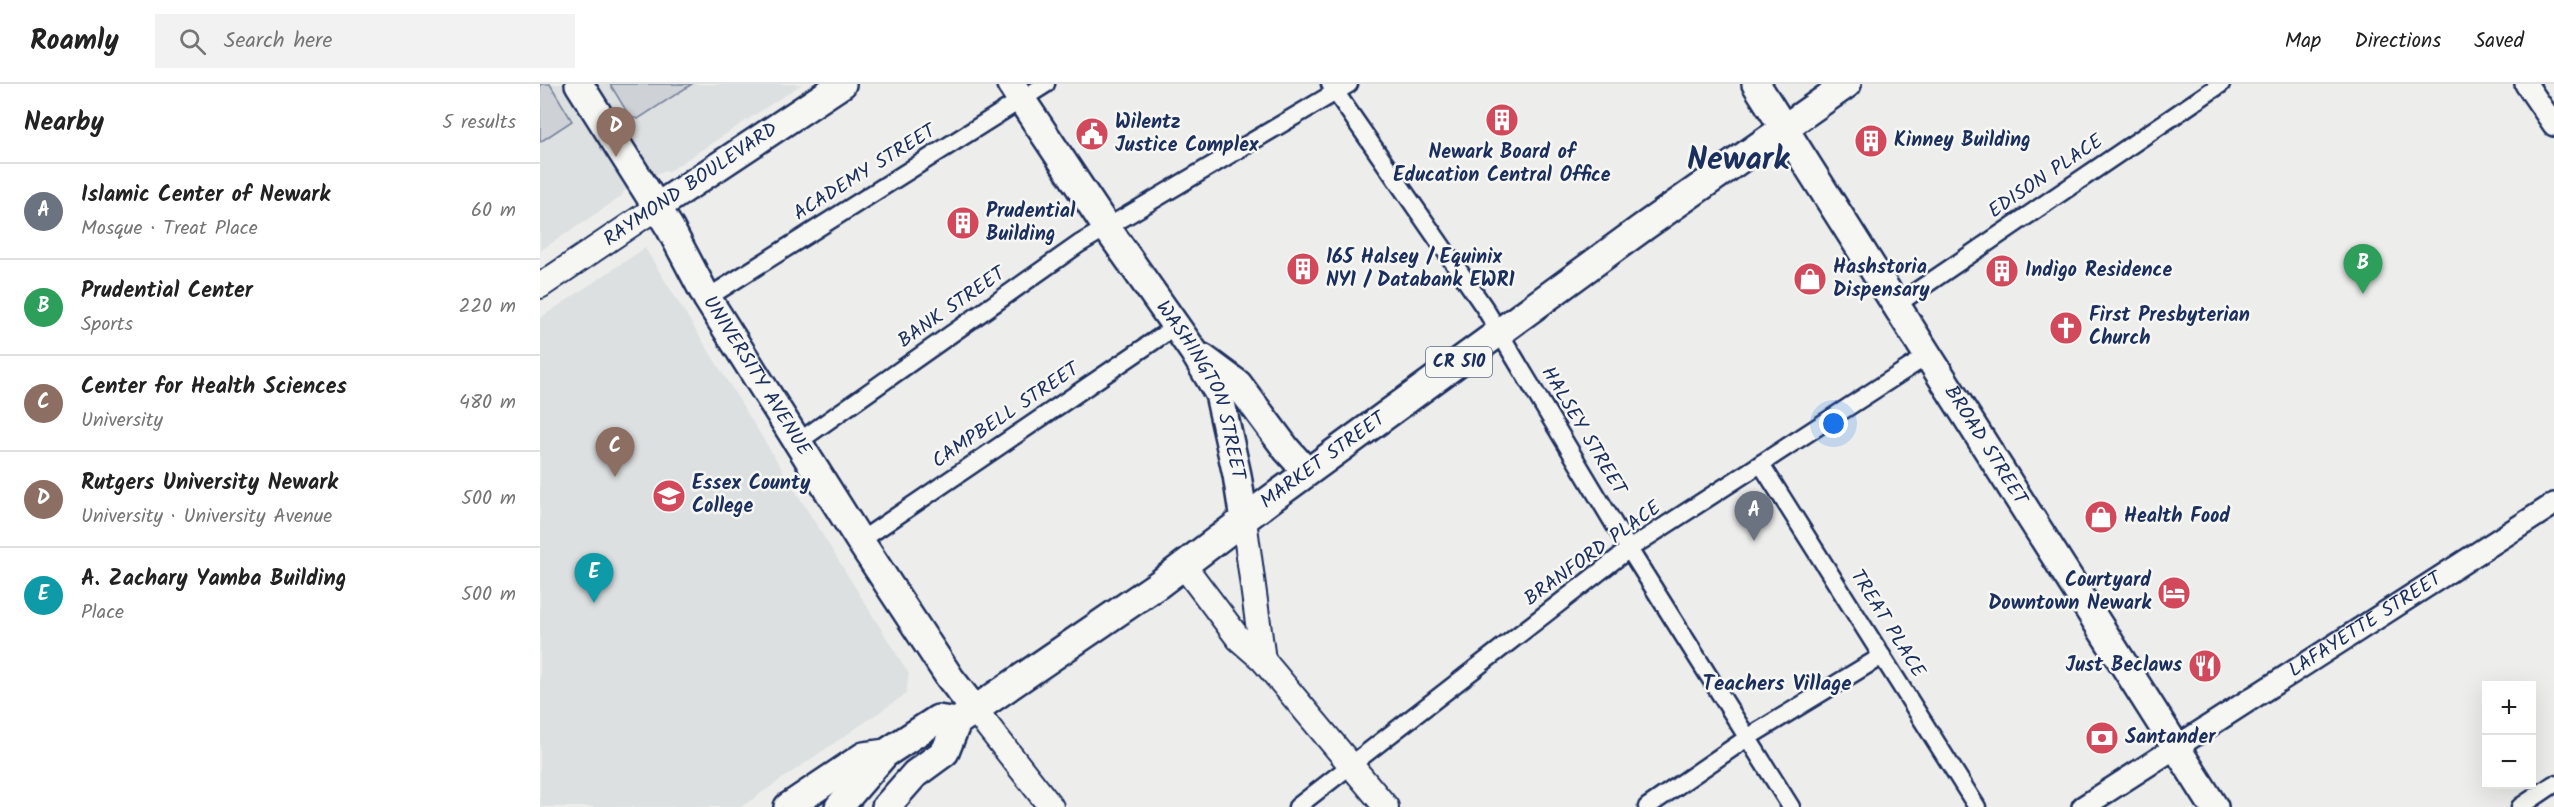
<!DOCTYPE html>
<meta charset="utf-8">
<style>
:root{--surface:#fff;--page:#f2f2f2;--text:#222;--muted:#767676;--line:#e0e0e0;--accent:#0f766e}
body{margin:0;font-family:Kalam,sans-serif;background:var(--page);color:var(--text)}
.controls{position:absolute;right:18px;bottom:18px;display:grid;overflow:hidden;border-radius:0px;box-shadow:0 6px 24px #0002}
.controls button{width:54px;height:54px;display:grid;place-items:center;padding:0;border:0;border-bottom:2px solid var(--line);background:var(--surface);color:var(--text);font:30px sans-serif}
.you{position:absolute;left:1294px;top:340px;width:21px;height:21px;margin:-15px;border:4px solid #fff;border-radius:50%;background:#1a73e8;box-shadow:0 0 0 9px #1a73e833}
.badge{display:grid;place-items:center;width:39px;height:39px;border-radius:50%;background:var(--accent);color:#fff;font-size:20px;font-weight:700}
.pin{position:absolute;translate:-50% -50px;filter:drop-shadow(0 2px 3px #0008)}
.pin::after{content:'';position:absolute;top:32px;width:21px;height:18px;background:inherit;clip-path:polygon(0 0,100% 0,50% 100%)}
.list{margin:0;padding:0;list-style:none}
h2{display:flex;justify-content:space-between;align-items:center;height:78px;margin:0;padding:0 24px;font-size:26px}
h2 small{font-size:20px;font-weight:400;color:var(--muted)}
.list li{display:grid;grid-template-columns:39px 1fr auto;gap:18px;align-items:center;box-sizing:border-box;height:96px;padding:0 24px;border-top:2px solid var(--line)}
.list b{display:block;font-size:22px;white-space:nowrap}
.list p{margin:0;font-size:20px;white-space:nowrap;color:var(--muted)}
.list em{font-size:20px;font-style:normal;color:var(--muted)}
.icon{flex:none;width:33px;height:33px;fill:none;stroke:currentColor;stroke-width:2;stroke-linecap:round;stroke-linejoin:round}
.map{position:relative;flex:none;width:2014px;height:723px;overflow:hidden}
header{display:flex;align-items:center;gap:36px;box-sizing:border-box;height:84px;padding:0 30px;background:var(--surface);border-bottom:2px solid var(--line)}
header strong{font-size:28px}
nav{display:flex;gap:33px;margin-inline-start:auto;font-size:21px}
.search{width:420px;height:54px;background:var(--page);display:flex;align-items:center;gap:15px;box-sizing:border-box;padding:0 21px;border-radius:0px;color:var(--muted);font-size:22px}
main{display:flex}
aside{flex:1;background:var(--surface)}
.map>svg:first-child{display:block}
.built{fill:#dde0e1}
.green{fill:#ced2d7;stroke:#74809a;stroke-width:1.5}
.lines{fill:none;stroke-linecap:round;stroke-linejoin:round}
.minor-casing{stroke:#1b2f5e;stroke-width:21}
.tertiary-casing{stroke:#1b2f5e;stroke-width:26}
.secondary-casing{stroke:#1b2f5e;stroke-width:28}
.primary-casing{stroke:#1b2f5e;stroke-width:32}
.minor{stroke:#f6f6f2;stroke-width:16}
.tertiary{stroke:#f6f6f2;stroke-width:21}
.secondary{stroke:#f6f6f2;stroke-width:24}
.primary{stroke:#f6f6f2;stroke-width:27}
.labels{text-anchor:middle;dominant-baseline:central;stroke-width:5;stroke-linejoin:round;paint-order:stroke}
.shield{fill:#f6f6f2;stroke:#5d6b8a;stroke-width:1.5}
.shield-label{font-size:18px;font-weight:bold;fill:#1b2f5e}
.poi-label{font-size:20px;font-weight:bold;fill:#1b2f5e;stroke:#f6f6f2;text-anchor:start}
.street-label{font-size:20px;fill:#1b2f5e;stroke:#f6f6f2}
.neighbourhood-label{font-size:21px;font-weight:bold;fill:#1b2f5e;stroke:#f6f6f2}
.town-label{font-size:32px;font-weight:bold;fill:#1b2f5e;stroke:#f6f6f2}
</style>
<header>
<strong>Roamly</strong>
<div class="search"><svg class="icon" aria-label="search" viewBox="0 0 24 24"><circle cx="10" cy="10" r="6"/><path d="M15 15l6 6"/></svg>Search here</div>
<nav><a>Map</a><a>Directions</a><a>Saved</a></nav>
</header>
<main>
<aside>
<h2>Nearby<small>5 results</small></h2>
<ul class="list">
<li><span class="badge" style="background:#6b7280">A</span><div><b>Islamic Center of Newark</b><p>Mosque · Treat Place</p></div><em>60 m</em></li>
<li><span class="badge" style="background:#2e9e5b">B</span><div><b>Prudential Center</b><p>Sports</p></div><em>220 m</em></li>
<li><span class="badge" style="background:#8d6e63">C</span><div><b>Center for Health Sciences</b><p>University</p></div><em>480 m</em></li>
<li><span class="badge" style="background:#8d6e63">D</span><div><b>Rutgers University Newark</b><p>University · University Avenue</p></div><em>500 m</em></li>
<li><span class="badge" style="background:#0f9aa8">E</span><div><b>A. Zachary Yamba Building</b><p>Place</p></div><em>500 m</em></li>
</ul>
</aside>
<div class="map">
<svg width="2014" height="723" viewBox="0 0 2014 723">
<rect width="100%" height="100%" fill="#edeeec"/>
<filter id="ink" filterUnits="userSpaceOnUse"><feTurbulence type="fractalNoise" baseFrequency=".0167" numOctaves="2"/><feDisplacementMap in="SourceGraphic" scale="12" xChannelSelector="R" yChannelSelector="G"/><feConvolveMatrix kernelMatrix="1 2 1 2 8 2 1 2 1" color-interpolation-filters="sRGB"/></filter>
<g filter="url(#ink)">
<g class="built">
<path d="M0,0H262L128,88L123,87L84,107L81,113L0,167Z"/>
<path d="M105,164L369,590L366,610L201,723H0V234Z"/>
</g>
<g class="green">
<path d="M0,0H10L32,37L0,58Z"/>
<path d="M70,0H152L98,35L90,33Z"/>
</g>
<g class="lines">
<defs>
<g id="minor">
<path d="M790,0L944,223L1089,465L1251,723"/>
<path d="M167,214L506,0"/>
<path d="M1356,221L1681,0"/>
<path d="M258,358L539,160L809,0"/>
<path d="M1221,380L1437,723"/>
<path d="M320,457L636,242"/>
<path d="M757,723L1089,465L1387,272"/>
<path d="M1107,723L1207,654L1342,572"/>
<path d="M1980,723L2014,700"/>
</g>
<g id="tertiary">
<path d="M1986,0L2014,41"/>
<path id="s1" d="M1543,723L2014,420"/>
</g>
<g id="secondary">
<path d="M0,202L117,123"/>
<path d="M704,436L723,576"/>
<path d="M644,482L699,555L723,576L846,723"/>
<path d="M435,626L511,723"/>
</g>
<g id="primary">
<path id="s2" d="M39,0L130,144L167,214L320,457L410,594L435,626"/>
<path id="s3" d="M471,0L567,144L654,268L679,310L697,391L704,436"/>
<path id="s4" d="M1216,0L1674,723"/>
<path d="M117,123L302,0"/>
<path d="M663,274L698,300L747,366L767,388"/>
<path id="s5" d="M248,723L324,672L346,669L398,635L417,638L619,500L731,415L1102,144L1307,0"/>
<path d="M299,723L343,672"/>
<path d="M346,723L375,690L405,668L417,638"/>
</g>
</defs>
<use href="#minor" class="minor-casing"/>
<use href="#tertiary" class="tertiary-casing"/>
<use href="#secondary" class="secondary-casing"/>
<use href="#primary" class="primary-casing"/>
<use href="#minor" class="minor"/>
<use href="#tertiary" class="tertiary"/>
<use href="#secondary" class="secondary"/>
<use href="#primary" class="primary"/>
</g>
</g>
<defs>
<symbol id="building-disc" viewBox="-11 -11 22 22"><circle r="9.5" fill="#d1495b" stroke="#f6f6f2"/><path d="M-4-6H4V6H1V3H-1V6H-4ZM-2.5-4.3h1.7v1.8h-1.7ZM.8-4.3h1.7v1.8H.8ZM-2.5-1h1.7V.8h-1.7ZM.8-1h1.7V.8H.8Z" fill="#fff"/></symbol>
<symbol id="civic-disc" viewBox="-11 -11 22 22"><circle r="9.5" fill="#d1495b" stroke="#f6f6f2"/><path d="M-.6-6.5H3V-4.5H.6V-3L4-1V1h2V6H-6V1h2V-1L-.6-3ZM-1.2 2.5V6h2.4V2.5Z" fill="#fff"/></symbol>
<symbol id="shop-disc" viewBox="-11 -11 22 22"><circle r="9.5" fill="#d1495b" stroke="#f6f6f2"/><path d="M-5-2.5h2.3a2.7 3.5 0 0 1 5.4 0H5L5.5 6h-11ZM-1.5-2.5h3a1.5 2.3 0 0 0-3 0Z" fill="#fff"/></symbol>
<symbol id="church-disc" viewBox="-11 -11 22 22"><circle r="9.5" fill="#d1495b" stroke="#f6f6f2"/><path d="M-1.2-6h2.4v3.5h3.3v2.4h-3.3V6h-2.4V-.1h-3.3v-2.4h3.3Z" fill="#fff"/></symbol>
<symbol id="university-disc" viewBox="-11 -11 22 22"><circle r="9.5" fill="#d1495b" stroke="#f6f6f2"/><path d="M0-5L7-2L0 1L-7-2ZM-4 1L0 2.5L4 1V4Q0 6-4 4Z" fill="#fff"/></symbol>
<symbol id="hotel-disc" viewBox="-11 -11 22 22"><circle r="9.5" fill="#d1495b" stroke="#f6f6f2"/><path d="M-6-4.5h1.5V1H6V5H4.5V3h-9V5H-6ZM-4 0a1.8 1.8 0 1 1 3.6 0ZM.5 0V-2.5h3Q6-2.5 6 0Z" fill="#fff"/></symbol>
<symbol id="restaurant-disc" viewBox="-11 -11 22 22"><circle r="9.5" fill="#d1495b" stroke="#f6f6f2"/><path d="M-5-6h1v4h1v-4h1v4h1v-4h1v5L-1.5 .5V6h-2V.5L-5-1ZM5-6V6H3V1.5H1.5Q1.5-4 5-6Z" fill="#fff"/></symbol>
<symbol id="bank-disc" viewBox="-11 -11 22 22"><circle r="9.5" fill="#d1495b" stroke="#f6f6f2"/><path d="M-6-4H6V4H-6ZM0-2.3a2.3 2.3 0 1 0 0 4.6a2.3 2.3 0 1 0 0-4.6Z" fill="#fff"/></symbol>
</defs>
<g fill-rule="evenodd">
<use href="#building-disc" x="943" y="17" width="38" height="38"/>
<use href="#civic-disc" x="533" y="31" width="38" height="38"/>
<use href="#building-disc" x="1312" y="38" width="38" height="38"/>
<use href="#building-disc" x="404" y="120" width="38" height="38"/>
<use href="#building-disc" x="744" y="166" width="38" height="38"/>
<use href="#building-disc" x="1443" y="168" width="38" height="38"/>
<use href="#shop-disc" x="1251" y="176" width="38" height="38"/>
<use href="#church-disc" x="1507" y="225" width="38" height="38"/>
<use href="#university-disc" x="110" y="393" width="38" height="38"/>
<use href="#shop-disc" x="1542" y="414" width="38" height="38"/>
<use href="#hotel-disc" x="1615" y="490" width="38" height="38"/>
<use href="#restaurant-disc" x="1646" y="563" width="38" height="38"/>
<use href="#bank-disc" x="1543" y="635" width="38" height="38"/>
</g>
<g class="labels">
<rect class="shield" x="886" y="263" width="66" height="30" rx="4.5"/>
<g class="shield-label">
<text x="919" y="278">CR 510</text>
</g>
<g class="poi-label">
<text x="575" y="39">Wilentz<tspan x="575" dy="23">Justice Complex</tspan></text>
<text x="1354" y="57">Kinney Building</text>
<text x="962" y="69" text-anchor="middle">Newark Board of<tspan x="962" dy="23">Education Central Office</tspan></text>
<text x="446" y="128">Prudential<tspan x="446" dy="23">Building</tspan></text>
<text x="786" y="174">165 Halsey / Equinix<tspan x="786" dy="23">NY1 / Databank EWR1</tspan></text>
<text x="1293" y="184">Hashstoria<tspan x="1293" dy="23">Dispensary</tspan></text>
<text x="1485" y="187">Indigo Residence</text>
<text x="1549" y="232">First Presbyterian<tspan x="1549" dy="23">Church</tspan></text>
<text x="152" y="400">Essex County<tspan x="152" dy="23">College</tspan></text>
<text x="1584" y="433">Health Food</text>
<text x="1611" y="497" text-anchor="end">Courtyard<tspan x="1611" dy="23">Downtown Newark</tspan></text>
<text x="1642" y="582" text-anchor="end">Just Beclaws</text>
<text x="1585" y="654">Santander</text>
</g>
<g class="street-label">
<text transform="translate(325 89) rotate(-32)">ACADEMY STREET</text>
<text transform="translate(1506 93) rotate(-34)">EDISON PLACE</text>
<text transform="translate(151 101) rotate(-34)">RAYMOND BOULEVARD</text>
<text transform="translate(412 224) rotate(-35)">BANK STREET</text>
<text stroke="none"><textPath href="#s2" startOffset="342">UNIVERSITY AVENUE</textPath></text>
<text stroke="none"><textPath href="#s3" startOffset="363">WASHINGTON STREET</textPath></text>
<text transform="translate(466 332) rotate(-34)">CAMPBELL STREET</text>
<text transform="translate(1043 347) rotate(59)">HALSEY STREET</text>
<text stroke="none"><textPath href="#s4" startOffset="428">BROAD STREET</textPath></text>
<text stroke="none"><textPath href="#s5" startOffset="645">MARKET STREET</textPath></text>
<text transform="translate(1053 470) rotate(-36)">BRANFORD PLACE</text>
<text transform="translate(1347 540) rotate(58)">TREAT PLACE</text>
<text stroke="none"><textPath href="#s1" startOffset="336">LAFAYETTE STREET</textPath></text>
</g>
<g class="neighbourhood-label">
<text x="1237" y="600">Teachers Village</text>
</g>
<g class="town-label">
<text x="1198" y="76">Newark</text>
</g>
</g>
</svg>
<div class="controls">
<button>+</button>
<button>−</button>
</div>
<div class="you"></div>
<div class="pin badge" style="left:1214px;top:457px;background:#6b7280">A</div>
<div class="pin badge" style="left:1823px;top:210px;background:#2e9e5b">B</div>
<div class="pin badge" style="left:75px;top:393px;background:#8d6e63">C</div>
<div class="pin badge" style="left:76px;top:73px;background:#8d6e63">D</div>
<div class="pin badge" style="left:54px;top:519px;background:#0f9aa8">E</div>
</div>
</main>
